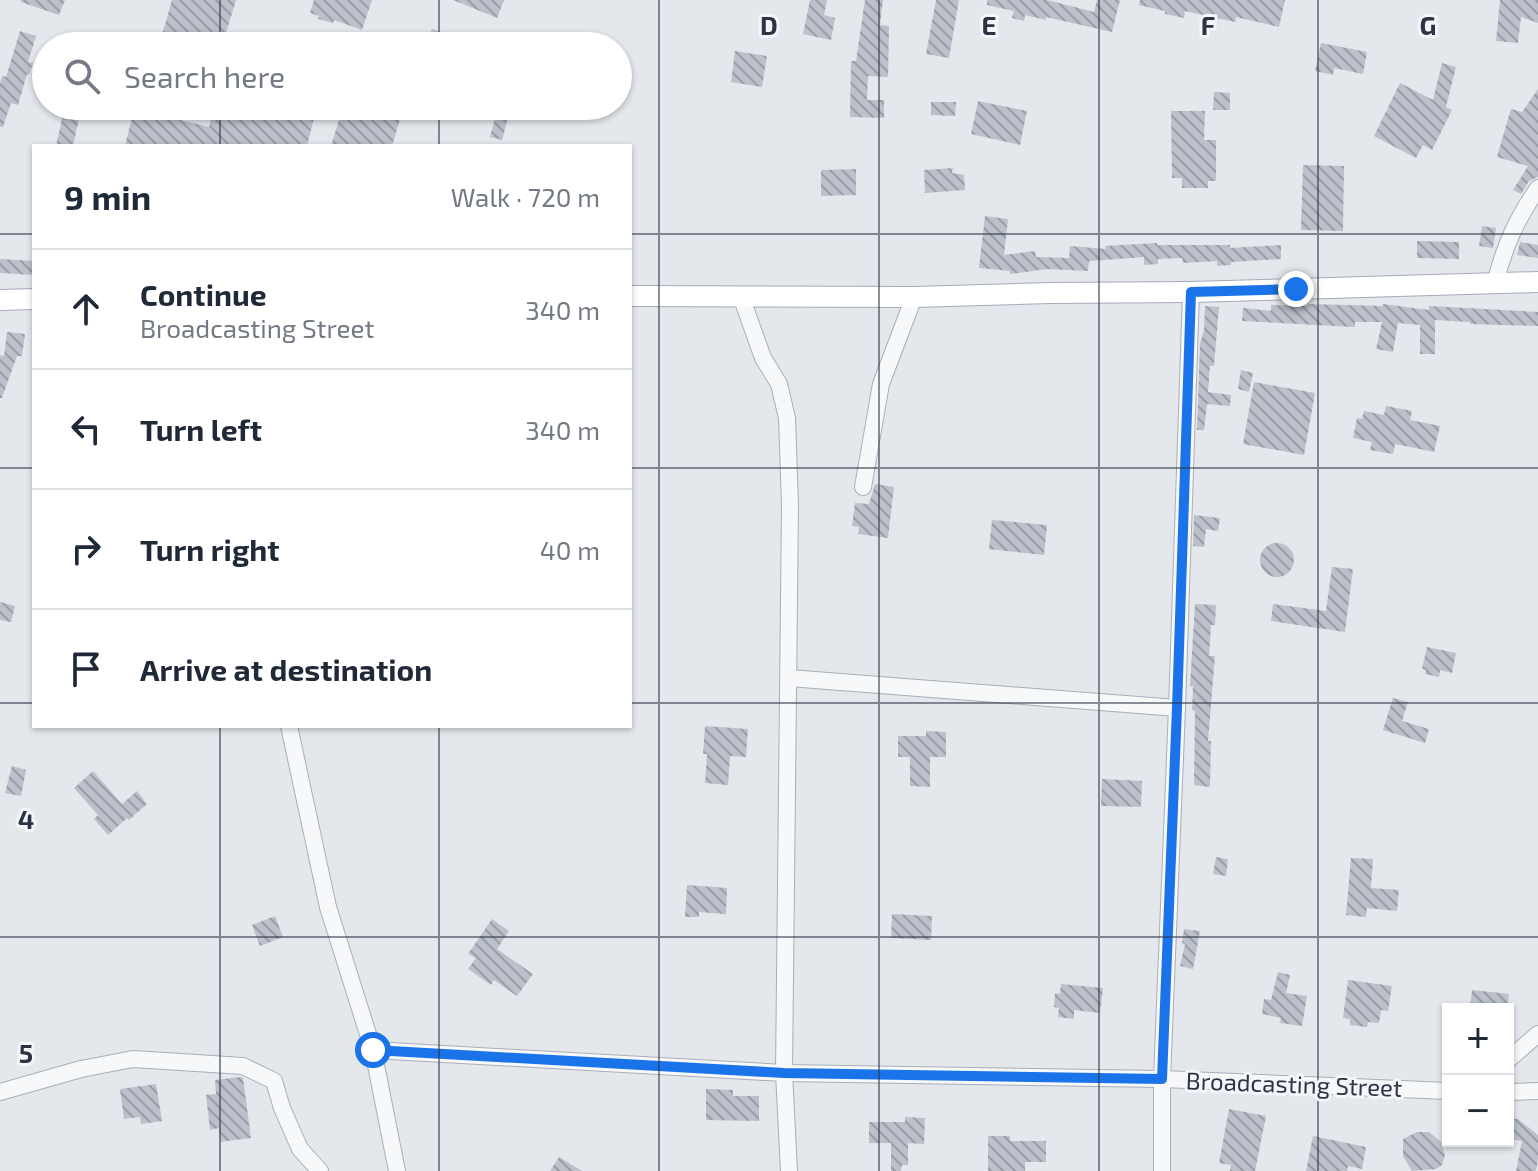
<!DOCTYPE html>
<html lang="en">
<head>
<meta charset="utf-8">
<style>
	body { margin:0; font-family:"Exo 2",sans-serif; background:#f6f6f7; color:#1f2937 }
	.controls { position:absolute; right:24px; bottom:24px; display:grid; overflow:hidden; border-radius:0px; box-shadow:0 2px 6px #0004 }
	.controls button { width:72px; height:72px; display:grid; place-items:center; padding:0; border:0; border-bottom:2px solid #e0e1e3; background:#fff; color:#1f2937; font:40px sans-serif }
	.stop { position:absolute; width:24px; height:24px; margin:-18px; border:6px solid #1a73e8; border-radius:50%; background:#fff }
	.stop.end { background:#1a73e8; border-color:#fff; box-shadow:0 2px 8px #0008 }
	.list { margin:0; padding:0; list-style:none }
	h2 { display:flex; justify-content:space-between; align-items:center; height:104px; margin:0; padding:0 32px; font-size:34px }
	h2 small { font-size:26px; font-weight:400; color:#747a83 }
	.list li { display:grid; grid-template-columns:52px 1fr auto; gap:24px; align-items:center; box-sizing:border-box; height:120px; padding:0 32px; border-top:2px solid #e0e1e3 }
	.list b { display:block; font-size:30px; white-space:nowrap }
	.list p { margin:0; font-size:26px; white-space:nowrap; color:#747a83 }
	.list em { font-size:26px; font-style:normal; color:#747a83 }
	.icon { flex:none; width:44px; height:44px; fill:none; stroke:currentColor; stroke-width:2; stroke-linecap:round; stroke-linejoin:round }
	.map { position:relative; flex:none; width:1538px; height:1171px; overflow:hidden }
	.search { position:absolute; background:#fff; box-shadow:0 2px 6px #0004; left:32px; top:32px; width:600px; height:88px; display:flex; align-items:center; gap:20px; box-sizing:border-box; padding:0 28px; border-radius:44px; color:#747a83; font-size:30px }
	.panel { position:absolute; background:#fff; box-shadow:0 2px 6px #0004; left:32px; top:144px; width:600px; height:584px; border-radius:0px }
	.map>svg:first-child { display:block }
	.building { fill:url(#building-back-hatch) }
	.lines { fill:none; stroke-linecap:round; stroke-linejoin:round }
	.minor-casing { stroke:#a9aeb7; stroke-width:18 }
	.major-casing { stroke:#a3abb8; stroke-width:22 }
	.minor { stroke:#f7f8fa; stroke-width:16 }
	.major { stroke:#fff; stroke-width:20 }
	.route { stroke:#1a73e8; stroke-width:10 }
	.grid { fill:none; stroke:#2b3445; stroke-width:2; stroke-opacity:0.55 }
	.labels { text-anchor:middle; stroke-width:6; stroke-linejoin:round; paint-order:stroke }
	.street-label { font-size:24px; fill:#2b3445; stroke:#f4f6f9 }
	.grid-label { font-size:26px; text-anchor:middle; font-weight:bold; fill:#2b3445; stroke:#f4f6f9; stroke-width:6; stroke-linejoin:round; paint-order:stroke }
</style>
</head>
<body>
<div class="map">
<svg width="1538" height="1171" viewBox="0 0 1538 1171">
	<defs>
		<pattern id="building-back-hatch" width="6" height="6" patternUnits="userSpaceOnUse" patternTransform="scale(2)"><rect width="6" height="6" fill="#bbc0ca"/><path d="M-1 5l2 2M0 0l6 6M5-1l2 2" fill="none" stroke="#989da6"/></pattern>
	</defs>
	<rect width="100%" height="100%" fill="#e4e7ec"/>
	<g class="building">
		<polygon points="21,0 65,0 59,15 21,2"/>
		<polygon points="172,0 236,0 222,46 199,46 162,35"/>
		<polygon points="314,0 372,0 362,30 334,20 333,23 318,19 319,16 310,13"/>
		<polygon points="453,0 504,0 497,18"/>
		<polygon points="810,0 827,0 824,15 835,18 831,40 803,34"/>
		<polygon points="865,0 883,0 880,25 889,26 888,77 868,76 867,100 884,100 884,118 850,117 851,61 856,61"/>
		<polygon points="936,0 959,0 949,58 926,54"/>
		<polygon points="987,0 1047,0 1094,12 1097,0 1120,0 1112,32 1046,17 1046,20 1025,15 1024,21 1012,18 1014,11 987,5"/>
		<polygon points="1140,0 1285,0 1279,27 1236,17 1235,22 1185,11 1184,18 1165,14 1165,11 1139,5"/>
		<polygon points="1500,0 1538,0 1538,23 1521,17 1518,43 1496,41"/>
		<polygon points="432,29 447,34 443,46 426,46"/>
		<polygon points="20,31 36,36 28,62 33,63 29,75 27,74 18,105 11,103 3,127 0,127 0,84 2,76 6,77"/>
		<polygon points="1321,43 1367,52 1363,74 1334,68 1333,75 1315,71"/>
		<polygon points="735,51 767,56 762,87 731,82"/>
		<polygon points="1442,63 1456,67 1446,107 1452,110 1432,150 1423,145 1416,158 1374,136 1400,83 1433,100"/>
		<polygon points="1538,89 1538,177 1529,181 1521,194 1513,190 1528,166 1497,157 1511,109 1522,112"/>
		<polygon points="1214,92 1230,93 1230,110 1213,110"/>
		<polygon points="978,101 1027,111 1020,145 971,134"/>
		<polygon points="931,102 956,102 955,116 931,115"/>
		<polygon points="214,106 366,106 401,116 392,146 331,146 339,120 315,114 307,146 125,146 134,109 209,127"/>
		<polygon points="498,107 510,110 502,140 490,137"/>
		<polygon points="64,110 80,114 73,146 56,146"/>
		<polygon points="1171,111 1205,111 1204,140 1216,140 1216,181 1208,181 1208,188 1182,188 1182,178 1172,178"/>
		<polygon points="1303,165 1344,166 1343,231 1301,230"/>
		<polygon points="953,168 952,173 964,175 965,190 925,193 924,170"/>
		<polygon points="856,169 856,195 821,196 821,170"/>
		<polygon points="985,216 1008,219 1004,255 1035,251 1036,257 1069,258 1070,246 1106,249 1105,246 1157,243 1157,245 1230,245 1230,248 1281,245 1281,259 1231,262 1231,265 1217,266 1217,261 1183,263 1182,258 1158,259 1158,264 1144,265 1144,257 1089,261 1088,271 1047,269 1010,274 1010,271 979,268"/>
		<polygon points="1482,226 1496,228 1493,248 1479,246"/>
		<polygon points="1417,241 1459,242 1459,259 1417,258"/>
		<polygon points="1520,242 1538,245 1538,258 1517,255"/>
		<polygon points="0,259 34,261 33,275 0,273"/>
		<polygon points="1308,304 1383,306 1383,304 1429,310 1429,306 1538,312 1538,326 1470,324 1470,322 1435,320 1435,354 1420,354 1420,325 1398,323 1393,352 1376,349 1382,322 1355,322 1355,327 1242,321 1243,308 1271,311 1271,305 1308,306"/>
		<polygon points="1205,306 1219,307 1214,366 1210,366 1208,392 1231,395 1230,406 1207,404 1204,430 1197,430 1200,344 1204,330"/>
		<polygon points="7,332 25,334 22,356 17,356 2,398 0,398 0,355 4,356"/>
		<polygon points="1241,370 1253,373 1249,392 1238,389"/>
		<polygon points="1254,382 1315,393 1304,455 1243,444"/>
		<polygon points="1386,406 1412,411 1410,420 1440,426 1434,452 1395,444 1393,454 1370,450 1372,442 1353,438 1357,418 1362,419 1364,411 1384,415"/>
		<polygon points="875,484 894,487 888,538 858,534 859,527 852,526 855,503 869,504"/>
		<polygon points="1194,515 1220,518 1218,531 1206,529 1204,547 1193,546"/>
		<polygon points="992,520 1047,525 1044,555 989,549"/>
		<circle cx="1277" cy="560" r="17"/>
		<polygon points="1332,567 1353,569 1345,632 1271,621 1273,604 1326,611"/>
		<polygon points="0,602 15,606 11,622 0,620"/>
		<polygon points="1195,604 1216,605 1215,625 1211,625 1209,656 1215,656 1208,741 1211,741 1210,787 1194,785 1195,711 1192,710 1193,686 1190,686"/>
		<polygon points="1427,647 1456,653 1452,673 1440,670 1439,677 1425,674 1426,670 1422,669"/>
		<polygon points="1393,698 1408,702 1402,721 1429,729 1425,743 1383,730"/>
		<polygon points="705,726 748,729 746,757 730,756 728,785 705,783 707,754 703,754"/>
		<polygon points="926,731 946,732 946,757 930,757 930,787 910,786 910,757 898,757 898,736 926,736"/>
		<polygon points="12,766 26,770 21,796 5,793"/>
		<polygon points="93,771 122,804 137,791 147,804 129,820 127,818 108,835 94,819 98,815 74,788"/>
		<polygon points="1102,779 1142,781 1141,807 1101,806"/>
		<polygon points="1216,857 1228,859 1226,876 1213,874"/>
		<polygon points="1351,858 1373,859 1371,888 1399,890 1397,911 1367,908 1366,917 1346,915"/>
		<polygon points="687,885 727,888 726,914 699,912 699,917 685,917"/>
		<polygon points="892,914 932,916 931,940 891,938"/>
		<polygon points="275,916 283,937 260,946 252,925"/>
		<polygon points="492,919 509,931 497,949 533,974 517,996 494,980 491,985 468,969 476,958 468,954"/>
		<polygon points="1184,929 1200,931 1193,969 1180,966 1185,944 1182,943"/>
		<polygon points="1278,972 1290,975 1286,993 1307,996 1302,1026 1280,1023 1281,1018 1262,1014 1264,999 1271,1000"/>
		<polygon points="1348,980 1392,986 1388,1011 1381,1010 1379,1023 1368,1022 1367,1027 1350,1025 1350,1019 1343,1018"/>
		<polygon points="1061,984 1103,988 1100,1013 1074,1010 1074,1019 1058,1017 1059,1008 1054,1007 1055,993 1060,994"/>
		<polygon points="1472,990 1509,994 1507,1009 1470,1009"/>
		<polygon points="241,1077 243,1078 251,1138 220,1142 219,1128 210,1130 206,1095 216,1094 215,1080"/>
		<polygon points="156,1084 162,1121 141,1124 140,1117 124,1119 120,1089"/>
		<polygon points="706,1089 733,1090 733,1096 759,1096 759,1121 706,1120"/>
		<polygon points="1229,1109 1266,1116 1255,1171 1230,1171 1231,1165 1219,1163"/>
		<polygon points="905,1117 925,1118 924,1144 908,1143 908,1165 902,1165 901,1171 891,1171 891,1143 869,1143 869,1122 905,1122"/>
		<polygon points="1508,1118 1518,1119 1538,1135 1538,1159 1536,1171 1516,1171 1522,1141 1508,1139"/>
		<polygon points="1417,1132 1429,1132 1441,1142 1445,1155 1442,1165 1436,1169 1412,1171 1403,1156 1403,1139"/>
		<polygon points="988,1136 1010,1136 1010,1141 1046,1141 1046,1162 1025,1162 1025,1171 988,1171"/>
		<polygon points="1313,1136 1366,1147 1362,1169 1348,1166 1347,1171 1306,1171"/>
		<polygon points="559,1157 582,1171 550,1171"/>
	</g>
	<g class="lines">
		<g class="minor-casing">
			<g id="minor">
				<path d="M1495,283C1505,245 1516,220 1538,188"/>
				<polyline points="741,296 763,358 779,384 787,418 790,505 784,1073 789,1171"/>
				<polyline points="863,487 881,384 914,297"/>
				<polyline points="789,678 1177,708"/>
				<polyline points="289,726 328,907 373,1050 397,1171"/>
				<polyline points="373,1050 784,1073 1162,1079 1448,1091"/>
				<polyline points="1508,1060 1538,1034"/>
				<polyline points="0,1092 81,1069 133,1059 243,1066 274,1081 282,1108 300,1149 320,1171"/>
				<polyline points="1508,1092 1538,1091"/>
				<polyline points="1162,1171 1162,1079 1177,708 1191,292"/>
			</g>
		</g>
		<g class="major-casing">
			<g id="major">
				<polyline points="630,296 914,297 1050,293 1191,292 1538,282"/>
				<polyline points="0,300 34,299"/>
			</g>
		</g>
		<use href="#minor" class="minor"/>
		<use href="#major" class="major"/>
	</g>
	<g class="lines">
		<polyline class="route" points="373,1050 784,1073 1162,1079 1177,708 1191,292 1296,289"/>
	</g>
	<path class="grid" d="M220,0V46M439,0V46M659,0V1171M879,0V1171M1099,0V1171M1318,0V1171M220,106V146M439,106V146M0,234H34M630,234H1538M0,468H34M630,468H1538M0,703H34M630,703H1538M220,726V1171M439,726V1171M0,937H1538"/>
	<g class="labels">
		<g class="street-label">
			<text transform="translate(1294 1085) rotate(2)" y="8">Broadcasting Street</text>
		</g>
	</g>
	<g class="grid-label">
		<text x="769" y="35">D</text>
		<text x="989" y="35">E</text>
		<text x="1208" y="35">F</text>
		<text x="1428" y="35">G</text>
		<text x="26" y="829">4</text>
		<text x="26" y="1063">5</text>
	</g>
</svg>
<div class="controls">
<button>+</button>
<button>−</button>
</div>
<div class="stop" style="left:373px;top:1050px"></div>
<div class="stop end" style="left:1296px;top:289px"></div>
<div class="search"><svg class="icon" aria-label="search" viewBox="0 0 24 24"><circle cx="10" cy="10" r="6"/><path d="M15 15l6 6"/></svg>Search here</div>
<section class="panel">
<h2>9 min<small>Walk · 720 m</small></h2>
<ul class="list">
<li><svg class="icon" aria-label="ahead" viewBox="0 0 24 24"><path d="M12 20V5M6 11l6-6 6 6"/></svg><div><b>Continue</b><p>Broadcasting Street</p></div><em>340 m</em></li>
<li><svg class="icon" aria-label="left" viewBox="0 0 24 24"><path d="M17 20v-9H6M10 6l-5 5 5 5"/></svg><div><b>Turn left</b></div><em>340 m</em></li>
<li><svg class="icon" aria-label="right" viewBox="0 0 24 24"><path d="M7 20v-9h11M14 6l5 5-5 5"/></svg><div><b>Turn right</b></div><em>40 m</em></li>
<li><svg class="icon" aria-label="arrive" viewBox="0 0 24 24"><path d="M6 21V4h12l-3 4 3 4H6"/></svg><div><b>Arrive at destination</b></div></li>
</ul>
</section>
</div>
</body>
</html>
